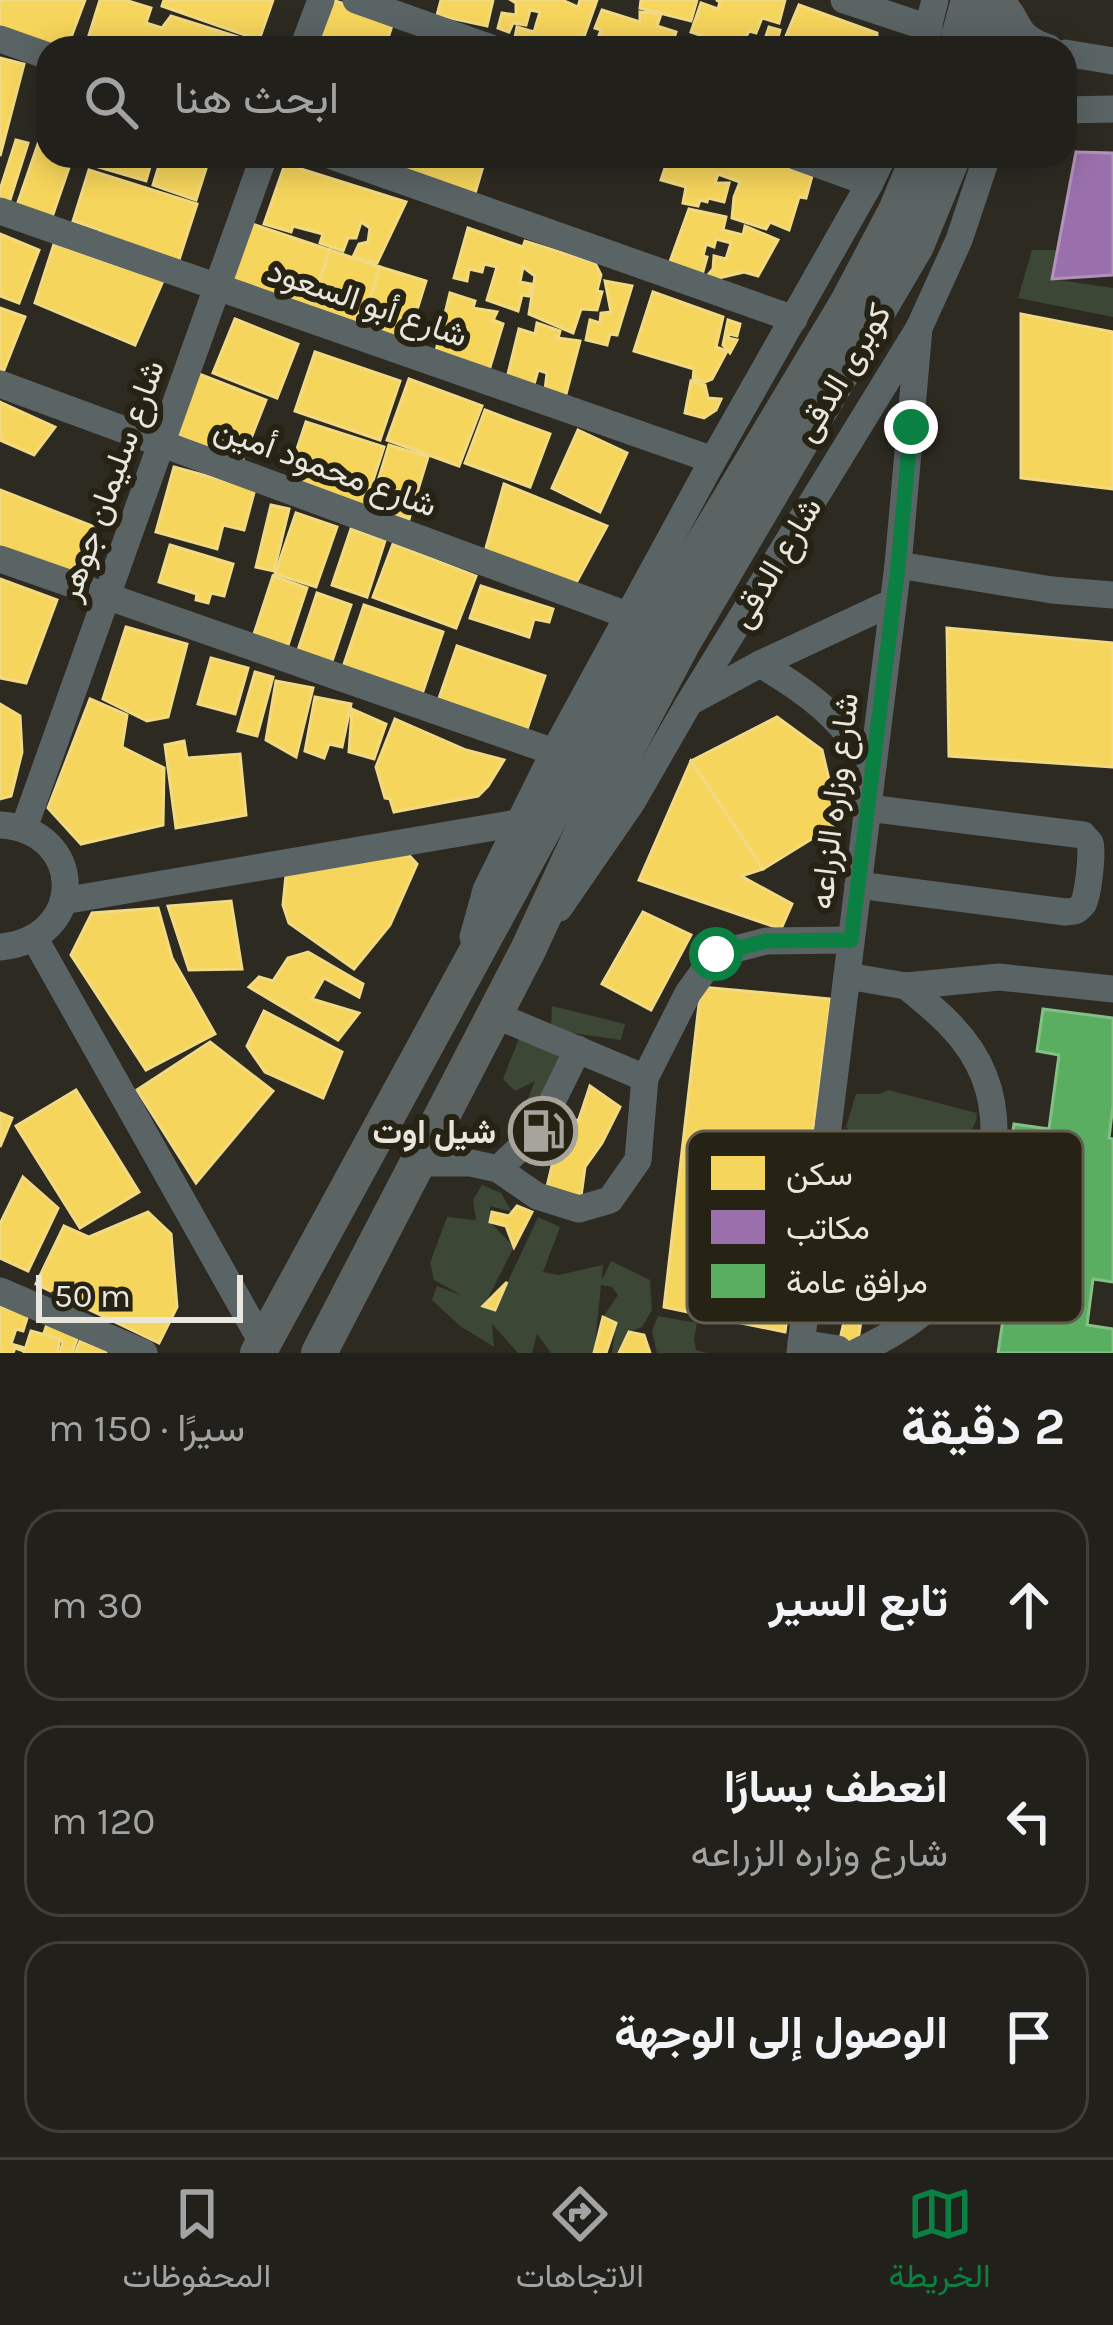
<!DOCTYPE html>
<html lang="ar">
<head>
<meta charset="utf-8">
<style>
	body { margin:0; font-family:Karla,Vazirmatn,sans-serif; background:#2e2d27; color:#f1f3f6; direction:rtl }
	.scale { position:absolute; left:36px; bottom:30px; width:207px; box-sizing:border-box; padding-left:12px; border:6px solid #e9e6dd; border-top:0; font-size:33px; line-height:42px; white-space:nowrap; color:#e9e6dd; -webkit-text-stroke:9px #272314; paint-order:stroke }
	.stop { position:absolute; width:36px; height:36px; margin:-27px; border:9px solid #0b8043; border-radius:50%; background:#fff }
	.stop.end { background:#0b8043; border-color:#fff; box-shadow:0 3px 12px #0008 }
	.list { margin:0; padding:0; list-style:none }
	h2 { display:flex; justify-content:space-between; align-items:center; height:156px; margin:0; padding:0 48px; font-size:51px }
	h2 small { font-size:39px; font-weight:400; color:#a2a3a2 }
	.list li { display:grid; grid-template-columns:78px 1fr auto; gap:36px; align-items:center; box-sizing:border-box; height:192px; margin:0 24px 24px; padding:0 24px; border:3px solid #3f3e39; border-radius:36px }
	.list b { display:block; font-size:45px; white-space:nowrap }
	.list p { margin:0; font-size:39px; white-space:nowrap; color:#a2a3a2 }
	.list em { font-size:39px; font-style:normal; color:#a2a3a2 }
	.icon { flex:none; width:66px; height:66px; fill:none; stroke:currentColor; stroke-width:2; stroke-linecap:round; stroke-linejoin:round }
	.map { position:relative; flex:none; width:1113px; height:1353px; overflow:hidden; direction:ltr }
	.search { position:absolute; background:#22201a; box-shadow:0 6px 30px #0003; left:36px; right:36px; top:36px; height:132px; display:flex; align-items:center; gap:30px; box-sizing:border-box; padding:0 42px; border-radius:36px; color:#a2a3a2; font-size:45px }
	.sheet { height:804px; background:#22201a }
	nav { display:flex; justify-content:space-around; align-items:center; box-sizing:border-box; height:168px; border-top:3px solid #3f3e39; background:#22201a; font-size:33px; color:#a2a3a2 }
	nav a { display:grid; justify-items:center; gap:6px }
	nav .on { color:#0b8043 }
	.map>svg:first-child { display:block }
	.green { fill:#3d4736 }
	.homes { fill:#f6d55c; stroke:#f2da83; stroke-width:3 }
	.offices { fill:#9970ab; stroke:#b193ba; stroke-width:3 }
	.public { fill:#5aae61; stroke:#85bf86; stroke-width:3 }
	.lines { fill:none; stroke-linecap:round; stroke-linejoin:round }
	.minor { stroke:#5b6465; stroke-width:27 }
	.major { stroke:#5b6463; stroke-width:36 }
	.major-bridge { stroke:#5b6463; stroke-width:36 }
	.route { stroke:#0b8043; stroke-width:15 }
	.labels { text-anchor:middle; stroke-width:12; stroke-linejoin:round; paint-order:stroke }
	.street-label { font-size:33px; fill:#e9e6dd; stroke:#272314 }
	.poi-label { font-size:33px; font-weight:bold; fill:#e9e6dd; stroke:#272314; text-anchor:end }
	.key { fill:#272314; stroke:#615e50; stroke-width:3 }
	.key-label { font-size:33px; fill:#e9e6dd }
</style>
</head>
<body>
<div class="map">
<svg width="1113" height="1353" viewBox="0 0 1113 1353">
	<rect width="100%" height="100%" fill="#2d2a22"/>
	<g class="green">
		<polygon points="1032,250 1057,250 1052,279 1113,288 1113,317 1018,298"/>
		<polygon points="552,1006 625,1024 621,1040 551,1030"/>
		<polygon points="522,1031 565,1060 521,1135 522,1114 535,1081 515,1091 503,1079"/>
		<polygon points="888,1090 977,1113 976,1121 956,1162 886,1150 880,1137 858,1140 846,1127 856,1094 880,1094"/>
		<polygon points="482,1185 501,1193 512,1212 490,1206 490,1222 514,1247 484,1306 495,1309 538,1217 560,1227 543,1272 558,1275 603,1265 602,1280 611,1261 650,1280 652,1310 642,1327 629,1332 619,1353 612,1353 616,1323 603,1317 618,1295 612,1287 601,1285 594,1353 551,1353 537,1334 532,1353 518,1353 492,1324 494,1347 460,1326 432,1300 437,1286 463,1296 434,1280 430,1263 447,1217 476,1220 473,1200"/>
		<polygon points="658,1316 697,1323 694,1339 696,1350 707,1353 657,1353 652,1331"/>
	</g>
	<g class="homes">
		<polygon points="0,0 85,0 67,48 53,48 0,28"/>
		<polygon points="100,0 125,0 151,8 146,23 162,28 171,16 257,43 255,48 85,48"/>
		<polygon points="164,0 273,0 259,40 162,6"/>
		<polygon points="332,0 394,19 385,48 310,48"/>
		<polygon points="441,0 493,0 487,26 437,15"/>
		<polygon points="511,0 562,0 578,7 580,0 597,0 580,48 537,48 529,46 529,40 515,37 517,27 534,32 540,12 530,10 526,25 513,23 509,32 498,28 502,13 516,15 516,3"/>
		<polygon points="641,0 697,0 691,21 640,8"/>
		<polygon points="716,0 785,0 779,23 762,18 756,33 749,31 746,37 764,42 769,27 780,30 775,48 739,48 691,32 701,3 718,9 720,2"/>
		<polygon points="799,5 877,33 877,48 839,48 840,43 832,41 830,48 781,48"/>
		<polygon points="602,10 640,22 640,12 661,14 657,26 676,32 671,48 588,48 588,46 595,46 601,30 595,28"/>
		<polygon points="0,58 24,64 0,156"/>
		<polygon points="16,140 28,143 9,203 0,200 0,190"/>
		<polygon points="38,144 48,147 48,156 73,156 51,220 16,208"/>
		<polygon points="80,156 153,156 146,181 78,161"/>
		<polygon points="162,156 210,156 196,200 153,185"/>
		<polygon points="390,156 486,156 474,197 385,171"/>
		<polygon points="669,156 756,156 812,176 806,198 799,197 789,230 770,222 766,229 732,218 734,197 740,182 718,174 715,183 729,183 724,202 708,198 707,202 700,200 698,206 683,203 686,187 661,180"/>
		<polygon points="285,164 406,202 377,263 353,257 359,244 368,242 370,228 361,222 356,238 348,238 343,251 320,243 323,234 293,226 291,232 264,224"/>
		<polygon points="89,170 197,204 177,266 97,240 100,230 73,221"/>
		<polygon points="689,209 726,217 723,230 743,235 745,226 778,240 758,276 744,272 702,282 713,269 714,256 726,259 731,243 716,239 714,247 706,244 703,256 707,257 702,275 668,267"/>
		<polygon points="249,223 330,250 309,311 228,283"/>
		<polygon points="468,228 523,247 525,241 595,263 601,275 597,291 602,292 597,310 581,309 573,333 529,314 535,276 523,267 520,282 531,284 529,296 522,295 518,311 487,300 497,267 484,264 482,272 469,269 467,281 454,278"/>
		<polygon points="0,234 39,250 19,303 0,296"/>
		<polygon points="54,244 163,281 135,345 35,303"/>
		<polygon points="330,250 380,267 361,329 309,311"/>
		<polygon points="380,267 426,281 406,345 361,329"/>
		<polygon points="605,281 632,286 617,335 610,334 607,345 586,340 590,320 600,323 601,313 611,312"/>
		<polygon points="653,292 723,317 716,347 727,351 712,379 705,382 693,379 694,369 634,351"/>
		<polygon points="450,293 475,301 473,308 497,312 493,320 503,324 488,374 434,359"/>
		<polygon points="0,308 25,317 4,370 0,369"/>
		<polygon points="1021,314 1113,332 1113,489 1021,478"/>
		<polygon points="235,319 298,344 277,398 213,373"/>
		<polygon points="728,320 740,324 737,336 729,334 728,338 737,340 730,353 723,345"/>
		<polygon points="537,323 560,331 558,338 580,341 565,398 545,390 547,373 538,370 533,388 507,378 519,329 535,334"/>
		<polygon points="315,352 400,381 380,440 295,411"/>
		<polygon points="199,374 266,400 242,461 175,435"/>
		<polygon points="409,379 482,406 459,466 387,440"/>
		<polygon points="691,381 705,385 708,398 721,399 716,410 704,418 685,413"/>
		<polygon points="0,402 55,427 34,455 0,440"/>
		<polygon points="485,410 550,434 530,487 465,463"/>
		<polygon points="306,422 384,447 364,508 286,482"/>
		<polygon points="578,430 627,453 600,512 552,488"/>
		<polygon points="389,445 428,457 409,519 370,507"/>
		<polygon points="174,467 255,489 244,530 223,525 217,549 156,532"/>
		<polygon points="504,484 607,526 576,583 484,555"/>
		<polygon points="0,490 95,527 73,582 0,553"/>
		<polygon points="271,505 289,509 274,571 256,567"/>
		<polygon points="296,513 337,527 316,587 275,574"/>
		<polygon points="351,529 385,541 367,597 332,585"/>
		<polygon points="393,544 476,576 456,628 373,597"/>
		<polygon points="170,545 233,564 224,596 211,593 208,603 196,600 197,594 159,582"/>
		<polygon points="273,576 307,588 287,648 253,637"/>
		<polygon points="0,579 57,600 26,683 0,678"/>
		<polygon points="481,586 553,609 549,622 534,619 529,637 470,618"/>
		<polygon points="317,593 351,605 330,667 296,656"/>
		<polygon points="364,605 443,632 420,700 341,673"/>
		<polygon points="126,627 187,644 168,717 147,721 103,699"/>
		<polygon points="947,628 1113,643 1113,767 949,756"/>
		<polygon points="457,646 545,676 525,735 437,704"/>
		<polygon points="211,658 248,668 235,714 198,704"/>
		<polygon points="255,672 273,677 257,736 238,731"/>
		<polygon points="276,681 313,688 296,757 266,740"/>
		<polygon points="315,697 351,704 342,747 329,744 324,758 305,751"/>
		<polygon points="90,699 127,715 122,747 164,768 163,825 81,844 48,808"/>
		<polygon points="0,704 20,716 22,752 11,796 0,799"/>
		<polygon points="352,709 386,724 374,759 349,752"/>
		<polygon points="777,717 822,750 839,822 763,869 691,761"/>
		<polygon points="395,719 466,750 504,760 488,786 478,796 394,812 390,799 385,798 376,767"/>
		<polygon points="184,741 187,758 240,754 246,815 176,828 165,745"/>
		<polygon points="691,761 763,869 741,876 792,904 781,929 639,880"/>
		<polygon points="407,853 417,864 390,925 354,969 289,923 283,905 286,875"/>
		<polygon points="231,901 242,969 189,970 168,906"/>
		<polygon points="158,908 172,958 215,1034 146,1070 71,955 92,913"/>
		<polygon points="643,912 691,935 651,1010 602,984"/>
		<polygon points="308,952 363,984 359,997 324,978 312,999 359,1013 338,1040 249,987 259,977 273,981 288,958"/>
		<polygon points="701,987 831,999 785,1332 664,1307"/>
		<polygon points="264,1011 342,1052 323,1098 265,1072 247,1046"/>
		<polygon points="210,1042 273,1091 196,1183 137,1090"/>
		<polygon points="590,1086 620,1107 602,1143 585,1167 580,1204 545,1195 555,1153 570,1126 579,1119"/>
		<polygon points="76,1090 139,1192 80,1228 16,1126"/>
		<polygon points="0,1113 12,1118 0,1147"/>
		<polygon points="23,1177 58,1208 28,1271 0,1258 0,1224"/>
		<polygon points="517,1206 532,1212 514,1247 506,1226 490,1222 492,1212 509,1216"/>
		<polygon points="148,1212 171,1234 177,1307 159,1343 36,1284 64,1226 89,1237"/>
		<polygon points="507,1282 495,1310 483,1306"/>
		<polygon points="0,1307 28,1315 23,1331 16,1329 11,1344 25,1348 24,1351 15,1348 13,1353 0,1353"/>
		<polygon points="603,1317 616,1323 606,1353 594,1353"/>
		<polygon points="845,1317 861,1321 856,1353 837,1353"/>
		<polygon points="47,1324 78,1336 72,1353 59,1353 63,1343 60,1339 43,1336"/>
		<polygon points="31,1331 60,1339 57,1353 24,1353"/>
		<polygon points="629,1332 644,1335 650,1353 619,1353"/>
		<polygon points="80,1341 107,1350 106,1353 75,1353"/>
	</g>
	<polygon class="offices" points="1076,152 1113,153 1113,275 1052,279"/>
	<polygon class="public" points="1043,1009 1113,1018 1113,1105 1109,1138 1113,1139 1113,1282 1093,1279 1087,1325 1113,1329 1113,1353 998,1353 1004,1313 1024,1316 1034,1244 997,1239 1000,1212 989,1211 998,1149 1010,1151 1014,1124 1049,1129 1059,1055 1037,1051"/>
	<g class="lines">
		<g class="minor">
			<polyline points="356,0 491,48"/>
			<polyline points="844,0 929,28"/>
			<path d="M999,0C1024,21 1009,34 1049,48"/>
			<polyline points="0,39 48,56"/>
			<polyline points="303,48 321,0"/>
			<polyline points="923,48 935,0"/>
			<polyline points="1065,53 1113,61"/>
			<polyline points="1065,110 1113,109"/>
			<polyline points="332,156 794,319"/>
			<polyline points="795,156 870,183"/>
			<polyline points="0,211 713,460"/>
			<polyline points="0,384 627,615"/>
			<polyline points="0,559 554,752"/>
			<polyline points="898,565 1052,590 1113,595"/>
			<polyline points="760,664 893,602"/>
			<path d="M692,701L760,664C813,695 836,715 873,765"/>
			<path d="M0,825C86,830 88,939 0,947"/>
			<polyline points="24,828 264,156"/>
			<path d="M858,885L1065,912C1074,911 1077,912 1083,904C1088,897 1093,851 1090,843C1088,840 1085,838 1083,835L868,808"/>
			<polyline points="63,901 517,823"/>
			<polyline points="559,908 632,802 689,703 919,328 959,240 987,156"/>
			<polyline points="473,937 486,890 554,752 713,460 870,183 883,156"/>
			<polyline points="35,939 263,1344"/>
			<polyline points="847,976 906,986 999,977 1113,989"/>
			<polyline points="495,1015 645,1078"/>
			<polyline points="418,1163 471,1163 498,1169 537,1196 579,1209 610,1200 638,1160 645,1078 688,993 716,954 766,941 851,940"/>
			<polyline points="498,1169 537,1132 578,1049"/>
			<polyline points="0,1291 144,1353"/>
			<polyline points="801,1343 838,1349"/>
			<path d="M857,1352C944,1311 974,1271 990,1177C996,1143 997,1108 984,1076C969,1037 937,1011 906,986"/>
			<polyline points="800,1353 898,565 919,328"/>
		</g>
		<g class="major">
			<polyline points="956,48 969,0"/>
			<polyline points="258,1353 653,628 848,302 896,211 919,156"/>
			<polyline points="319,1353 528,950 582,833 682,644 916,246 953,156"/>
		</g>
		<polyline class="major-bridge" points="988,48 1000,0"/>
	</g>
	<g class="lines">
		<polyline class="route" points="716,954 766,941 851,940 898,566 911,427"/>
	</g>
	<defs>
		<g id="fuel-ring" transform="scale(3.45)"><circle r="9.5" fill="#272314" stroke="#a7a49c" stroke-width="1.5"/><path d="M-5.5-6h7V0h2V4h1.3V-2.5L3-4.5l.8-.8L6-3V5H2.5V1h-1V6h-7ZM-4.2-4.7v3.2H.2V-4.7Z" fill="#a7a49c"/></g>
	</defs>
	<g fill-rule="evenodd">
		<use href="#fuel-ring" x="543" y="1131"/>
	</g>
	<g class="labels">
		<g class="street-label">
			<text transform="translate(368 302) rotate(19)" y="12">شارع أبو السعود</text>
			<text transform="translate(842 372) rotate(-59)" y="12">كوبرى الدقى</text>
			<text transform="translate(326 466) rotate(20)" y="12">شارع محمود أمين</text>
			<text transform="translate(110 480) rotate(-70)" y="12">شارع سليمان جوهر</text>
			<text transform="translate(775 562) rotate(-59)" y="12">شارع الدقى</text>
			<text transform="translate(833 801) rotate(-83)" y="12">شارع وزاره الزراعه</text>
		</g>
		<g class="poi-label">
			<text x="496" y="1143">شيل اوت</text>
		</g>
	</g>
	<rect x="687" y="1131" width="396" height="192" rx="18" class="key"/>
	<rect x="711" y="1156" width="54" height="34" fill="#f6d55c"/>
	<rect x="711" y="1210" width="54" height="34" fill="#9970ab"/>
	<rect x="711" y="1264" width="54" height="34" fill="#5aae61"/>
	<g class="key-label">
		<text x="786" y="1185">سكن</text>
		<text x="786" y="1239">مكاتب</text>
		<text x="786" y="1293">مرافق عامة</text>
	</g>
</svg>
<div class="scale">50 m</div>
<div class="stop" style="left:716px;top:954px"></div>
<div class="stop end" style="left:911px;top:427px"></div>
<div class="search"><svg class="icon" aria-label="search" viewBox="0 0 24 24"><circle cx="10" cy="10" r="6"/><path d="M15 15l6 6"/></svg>ابحث هنا</div>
</div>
<section class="sheet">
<h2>2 دقيقة<small>سيرًا · 150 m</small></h2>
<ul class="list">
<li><svg class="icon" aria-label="ahead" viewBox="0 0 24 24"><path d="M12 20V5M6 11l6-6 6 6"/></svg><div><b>تابع السير</b></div><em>30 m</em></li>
<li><svg class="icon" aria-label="left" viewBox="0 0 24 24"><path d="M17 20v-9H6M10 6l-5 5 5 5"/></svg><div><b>انعطف يسارًا</b><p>شارع وزاره الزراعه</p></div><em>120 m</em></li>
<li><svg class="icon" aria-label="arrive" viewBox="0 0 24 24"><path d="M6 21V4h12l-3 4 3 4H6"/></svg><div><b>الوصول إلى الوجهة</b></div></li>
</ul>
</section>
<nav>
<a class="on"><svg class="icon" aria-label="map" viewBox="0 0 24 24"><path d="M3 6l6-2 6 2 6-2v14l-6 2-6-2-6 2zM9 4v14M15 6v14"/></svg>الخريطة</a>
<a><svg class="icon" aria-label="directions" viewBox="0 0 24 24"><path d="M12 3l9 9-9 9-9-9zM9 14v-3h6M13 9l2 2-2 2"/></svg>الاتجاهات</a>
<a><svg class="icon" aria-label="saved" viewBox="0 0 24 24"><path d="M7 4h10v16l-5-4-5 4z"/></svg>المحفوظات</a>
</nav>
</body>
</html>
